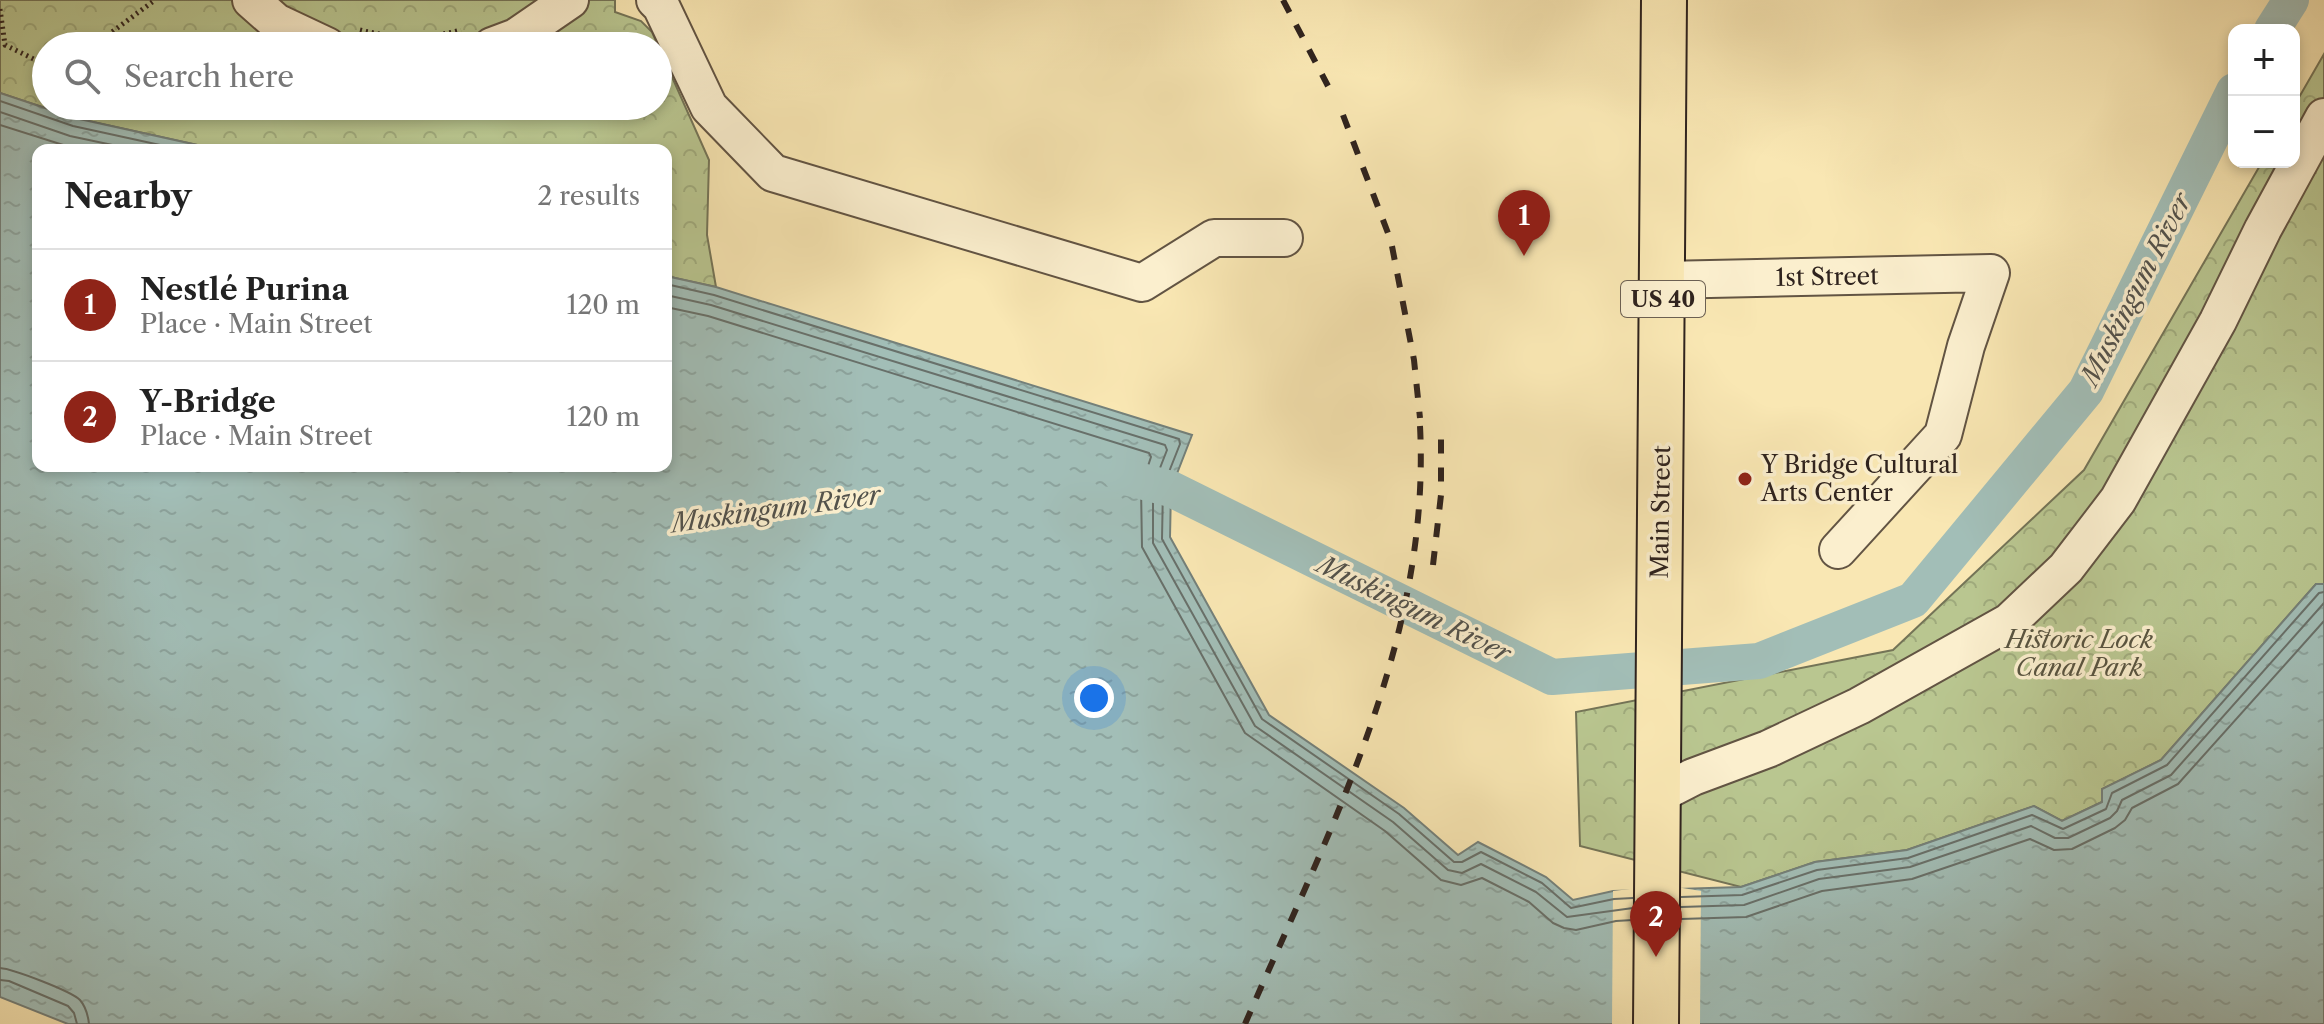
<!DOCTYPE html>
<html lang="en">
<head>
<meta charset="utf-8">
<style>
	body { margin:0; font-family:"Libre Caslon Text",serif; background:#f6f6f6; color:#222 }
	.controls { position:absolute; right:24px; top:24px; display:grid; overflow:hidden; border-radius:16px; box-shadow:0 4px 12px #0003 }
	.controls button { width:72px; height:72px; display:grid; place-items:center; padding:0; border:0; border-bottom:2px solid #e0e0e0; background:#fff; color:#222; font:40px sans-serif }
	.you { position:absolute; left:1094px; top:698px; width:28px; height:28px; margin:-20px; border:6px solid #fff; border-radius:50%; background:#1a73e8; box-shadow:0 0 0 12px #1a73e833 }
	.badge { display:grid; place-items:center; width:52px; height:52px; border-radius:50%; background:#8f2418; color:#fff; font-size:26px; font-weight:700 }
	.pin { position:absolute; translate:-50% -66px; filter:drop-shadow(0 2px 4px #0008) }
	.pin::after { content:''; position:absolute; top:42px; width:28px; height:24px; background:inherit; clip-path:polygon(0 0,100% 0,50% 100%) }
	.list { margin:0; padding:0; list-style:none }
	h2 { display:flex; justify-content:space-between; align-items:center; height:104px; margin:0; padding:0 32px; font-size:34px }
	h2 small { font-size:26px; font-weight:400; color:#767676 }
	.list li { display:grid; grid-template-columns:52px 1fr auto; gap:24px; align-items:center; box-sizing:border-box; height:112px; padding:0 32px; border-top:2px solid #e0e0e0 }
	.list b { display:block; font-size:30px; white-space:nowrap }
	.list p { margin:0; font-size:26px; white-space:nowrap; color:#767676 }
	.list em { font-size:26px; font-style:normal; color:#767676 }
	.icon { flex:none; width:44px; height:44px; fill:none; stroke:currentColor; stroke-width:2; stroke-linecap:round; stroke-linejoin:round }
	.map { position:relative; flex:none; width:2324px; height:1024px; overflow:hidden }
	.search { position:absolute; background:#fff; box-shadow:0 4px 12px #0003; left:32px; top:32px; width:640px; height:88px; display:flex; align-items:center; gap:20px; box-sizing:border-box; padding:0 28px; border-radius:44px; color:#767676; font-size:30px }
	.panel { position:absolute; background:#fff; box-shadow:0 4px 12px #0003; left:32px; top:144px; width:640px; height:328px; border-radius:16px }
	.map>svg:first-child { display:block }
	.park { fill:url(#park-crowns); stroke:#747457; stroke-width:2; fill-rule:evenodd }
	.water { fill:url(#water-ripples); stroke:#74807a; stroke-width:2 }
	.pier { fill:#f9e7b3 }
	.lines { fill:none; stroke-linecap:round; stroke-linejoin:round }
	.shore { stroke:#68706a; stroke-width:2 }
	.canal { stroke:#a2beb7; stroke-width:36 }
	.minor-casing { stroke:#625443; stroke-width:40 }
	.major-casing { stroke:#2f231e; stroke-width:48 }
	.path { stroke:#2f231e; stroke-width:5; stroke-dasharray:2 4; stroke-linecap:butt }
	.minor { stroke:#fbefce; stroke-width:36 }
	.major { stroke:#f9e7b3; stroke-width:44 }
	.rail { stroke:#2f231e; stroke-width:6; stroke-dasharray:14 14; stroke-linecap:butt }
	.poi-dot { fill:#8f2418; stroke:#fbefce; stroke-width:3 }
	.labels { text-anchor:middle; stroke-width:7; stroke-linejoin:round; paint-order:stroke }
	.shield { fill:#fbefce; stroke:#6c6053; stroke-width:2 }
	.shield-label { font-size:22px; font-weight:bold; fill:#2f231e }
	.street-label { font-size:24px; fill:#2f231e; stroke:#fbefce }
	.poi-label { font-size:24px; fill:#2f231e; stroke:#fbefce; text-anchor:start }
	.park-label { font-size:24px; font-style:italic; fill:#585440; stroke:#fbefce }
	.water-label { font-size:26px; font-style:italic; fill:#52524c; stroke:#fbefce }
</style>
</head>
<body>
<div class="map">
<svg width="2324" height="1024" viewBox="0 0 2324 1024">
	<defs>
		<pattern id="park-crowns" width="20" height="18" patternUnits="userSpaceOnUse" patternTransform="scale(2)"><rect width="20" height="18" fill="#b9c690"/><path d="M2 6a3 3 0 1 1 6 0M12 15a3 3 0 1 1 6 0" fill="none" stroke="#9faa7c"/></pattern>
		<pattern id="water-ripples" width="26" height="14" patternUnits="userSpaceOnUse" patternTransform="scale(2)"><rect width="26" height="14" fill="#a2beb7"/><path d="M2 4q2-2 4 0t4 0M15 11q2-2 4 0t4 0" fill="none" stroke="#8ca39d"/></pattern>
	</defs>
	<rect width="100%" height="100%" fill="#f9e7b3"/>
	<filter id="stains"><feTurbulence type="fractalNoise" baseFrequency=".0025" numOctaves="4"/><feColorMatrix values="0 0 0 0 .2 0 0 0 0 .09 0 0 0 0 .02 0 0 0 .5 -.17"/></filter>
	<radialGradient id="worn" r=".72"><stop offset=".6" stop-color="#630" stop-opacity="0"/><stop offset="1" stop-color="#630" stop-opacity=".3"/></radialGradient>
	<g class="park">
		<path d="M0,0H615V12L641,21L652,32L709,160L707,235L716,287L666,276V150H220L75,118L0,93ZM46,46H658V106H46Z"/>
		<polygon points="2324,54 2324,584 2316,584 2161,760 2102,789 2102,802 2062,821 2034,806 1907,850 1815,862 1741,887 1580,846 1576,712 1893,650 2084,470 2262,162 2294,162 2294,106"/>
	</g>
	<polygon class="water" points="0,93 75,118 220,150 38,150 38,466 666,466 666,276 716,287 1192,435 1171,489 1170,537 1269,715 1404,808 1458,855 1478,842 1546,877 1573,900 1613,891 1741,887 1815,862 1907,850 2034,806 2062,821 2102,802 2102,789 2161,760 2316,584 2324,584 2324,1024 68,1024 0,997"/>
	<polygon class="pier" points="1664,885 1701,891 1700,1024 1612,1024 1613,891"/>
	<g class="lines">
		<g class="shore">
			<polyline points="0,101 73,126 183,150"/>
			<polyline points="0,112 70,136 136,150"/>
			<polyline points="0,125 79,150"/>
			<polyline points="666,284 714,295 1179,439 1180,444 1163,487 1162,539 1262,719 1399,814 1454,862 1462,862 1481,852 1542,883 1571,908 1614,899 1633,898"/>
			<polyline points="666,295 711,305 1165,445 1167,450 1153,486 1153,543 1255,726 1393,822 1448,870 1462,873 1481,864 1536,892 1567,917 1633,908"/>
			<polyline points="666,307 708,316 1149,453 1151,457 1141,487 1142,547 1245,733 1385,831 1441,880 1461,885 1482,878 1529,902 1553,923 1564,928 1576,930 1616,921 1633,920"/>
			<polyline points="1681,897 1742,895 1817,870 1908,858 2032,815 2063,829 2106,809 2112,793 2167,765 2319,593 2324,592"/>
			<polyline points="1681,907 1744,905 1819,879 1910,867 2031,826 2055,838 2068,838 2110,818 2117,811 2122,800 2171,775 2324,603"/>
			<polyline points="1681,919 1746,917 1822,891 1912,879 2030,839 2054,850 2072,849 2115,828 2125,820 2132,808 2178,784 2324,621"/>
			<path d="M0,968C13,969 71,991 80,1000C86,1007 88,1015 89,1024"/>
			<polyline points="0,980 9,981 68,1006 74,1013 77,1024"/>
		</g>
		<g class="canal">
			<polyline points="2272,30 2291,0"/>
			<polyline points="1122,476 1171,489 1552,677 1759,661 1913,600 2086,391 2234,91"/>
		</g>
		<g class="minor-casing">
			<g id="minor">
				<polyline points="251,0 276,22 327,46"/>
				<polyline points="655,0 661,6 709,107 773,173 1142,283 1214,238 1284,238"/>
				<polyline points="492,46 516,37 570,0"/>
				<polyline points="1663,280 1991,273 1966,346 1943,435 1838,550"/>
				<polyline points="1658,795 1693,777 1768,749 1859,706 2009,622 2066,568 2118,500 2218,321 2263,229 2324,117"/>
			</g>
		</g>
		<g class="major-casing">
			<polyline id="major" points="1656,1024 1664,0"/>
		</g>
		<g class="path">
			<polyline points="0,9 5,45 46,65"/>
			<path d="M360,30C392,38 429,39 461,30"/>
			<polyline points="93,46 155,0"/>
		</g>
		<use href="#minor" class="minor"/>
		<use href="#major" class="major"/>
		<g class="rail">
			<polyline points="1283,0 1328,86"/>
			<polyline points="1343,115 1391,241 1414,360 1420,418"/>
			<polyline points="1433,565 1441,495 1441,426"/>
			<path d="M1245,1024C1328,832 1431,642 1420,426"/>
		</g>
	</g>
	<circle class="poi-dot" cx="1745" cy="479" r="8"/>
	<g class="labels">
		<rect class="shield" x="1621" y="281" width="84" height="36" rx="6"/>
		<g class="shield-label">
			<text x="1663" y="307">US 40</text>
		</g>
		<g class="street-label">
			<text transform="translate(1827 277) rotate(-1)" y="8">1st Street</text>
			<text transform="translate(1661 512) rotate(-89)" y="8">Main Street</text>
		</g>
		<g class="poi-label">
			<text x="1761" y="473">Y Bridge Cultural<tspan x="1761" dy="28">Arts Center</tspan></text>
		</g>
		<g class="park-label">
			<text x="2079" y="648">Historic Lock<tspan x="2079" dy="28">Canal Park</tspan></text>
		</g>
		<g class="water-label">
			<text transform="translate(2136 289) rotate(-63)" y="9">Muskingum River</text>
			<text transform="translate(776 509) rotate(-8)" y="9">Muskingum River</text>
			<text transform="translate(1414 609) rotate(26)" y="9">Muskingum River</text>
		</g>
	</g>
	<rect width="100%" height="100%" filter="url(#stains)"/>
	<rect width="100%" height="100%" fill="url(#worn)"/>
</svg>
<div class="controls">
<button>+</button>
<button>−</button>
</div>
<div class="you"></div>
<div class="pin badge" style="left:1524px;top:256px">1</div>
<div class="pin badge" style="left:1656px;top:957px">2</div>
<div class="search"><svg class="icon" aria-label="search" viewBox="0 0 24 24"><circle cx="10" cy="10" r="6"/><path d="M15 15l6 6"/></svg>Search here</div>
<section class="panel">
<h2>Nearby<small>2 results</small></h2>
<ul class="list">
<li><span class="badge">1</span><div><b>Nestlé Purina</b><p>Place · Main Street</p></div><em>120 m</em></li>
<li><span class="badge">2</span><div><b>Y-Bridge</b><p>Place · Main Street</p></div><em>120 m</em></li>
</ul>
</section>
</div>
</body>
</html>
